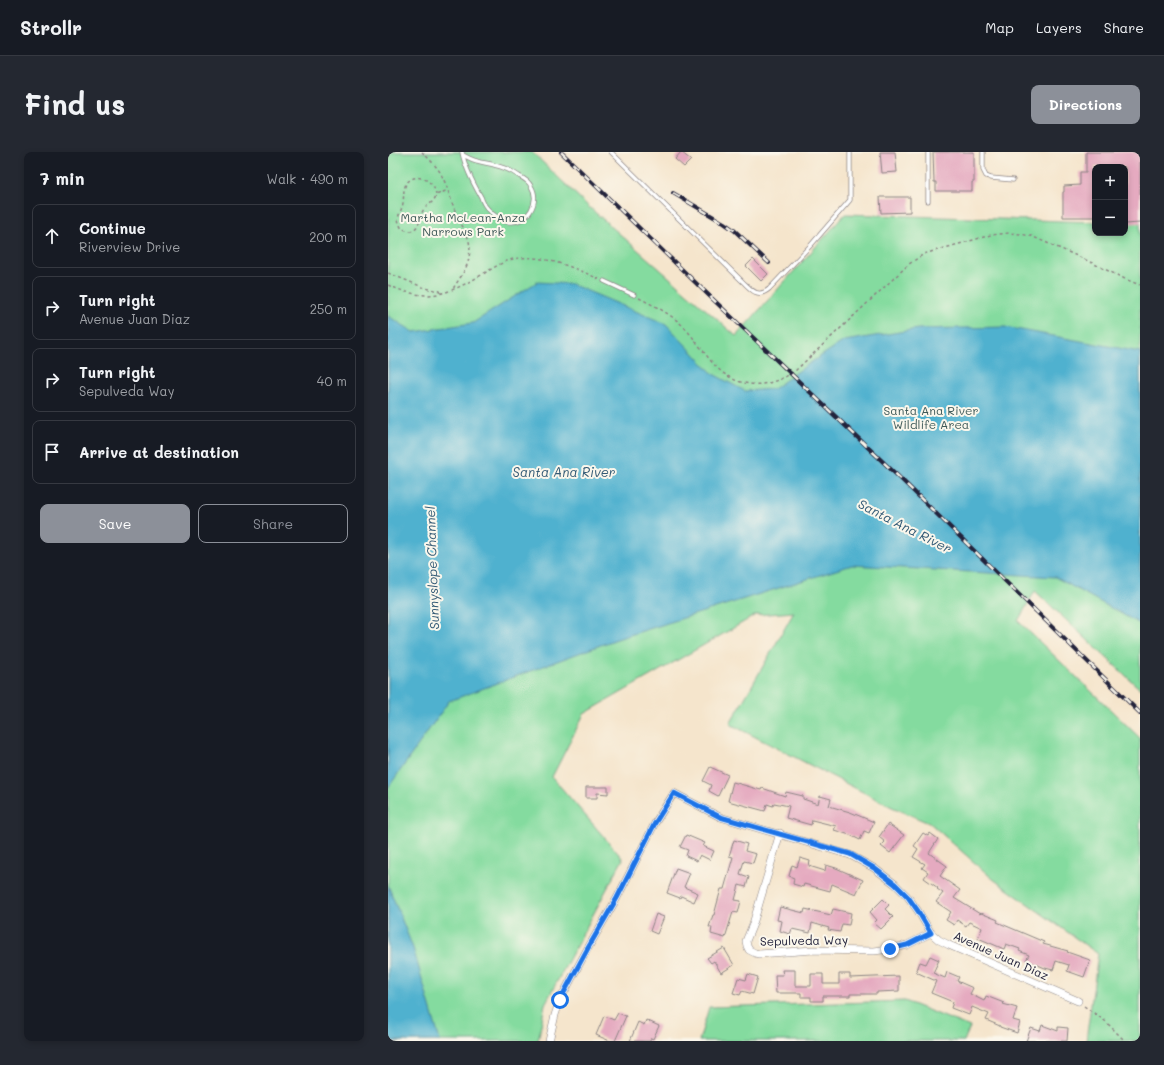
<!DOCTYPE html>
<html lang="en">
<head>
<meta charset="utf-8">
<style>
	body { margin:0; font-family:Mali,sans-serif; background:#242831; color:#f1f3f6 }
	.controls { position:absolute; right:12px; top:12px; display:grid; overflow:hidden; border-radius:8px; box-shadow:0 2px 6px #0003 }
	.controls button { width:36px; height:36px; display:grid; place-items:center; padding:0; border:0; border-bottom:1px solid #363941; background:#171b24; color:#f1f3f6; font:20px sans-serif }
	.stop { position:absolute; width:12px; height:12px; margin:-9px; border:3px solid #1a73e8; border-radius:50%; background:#fff }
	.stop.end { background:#1a73e8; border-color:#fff; box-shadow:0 1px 4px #0008 }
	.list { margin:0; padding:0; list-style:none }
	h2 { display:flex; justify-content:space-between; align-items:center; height:52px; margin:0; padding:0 16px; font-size:17px }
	h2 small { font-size:13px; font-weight:400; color:#9ea1a6 }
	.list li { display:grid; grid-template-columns:26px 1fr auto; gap:12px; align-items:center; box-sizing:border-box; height:64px; margin:0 8px 8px; padding:0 8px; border:1px solid #363941; border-radius:8px }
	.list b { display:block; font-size:15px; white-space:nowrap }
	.list p { margin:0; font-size:13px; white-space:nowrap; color:#9ea1a6 }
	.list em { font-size:13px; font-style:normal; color:#9ea1a6 }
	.actions { display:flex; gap:8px; padding:12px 16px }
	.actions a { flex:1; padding:9px 0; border:1px solid #8c9099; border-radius:8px; text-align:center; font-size:14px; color:#8c9099 }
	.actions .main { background:#8c9099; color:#fff }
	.icon { flex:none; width:22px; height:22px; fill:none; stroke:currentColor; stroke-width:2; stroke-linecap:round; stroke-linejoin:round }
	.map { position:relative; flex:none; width:752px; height:889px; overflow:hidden; border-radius:8px }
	header { display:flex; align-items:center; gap:24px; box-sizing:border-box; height:56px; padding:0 20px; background:#171b24; border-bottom:1px solid #363941 }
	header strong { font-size:19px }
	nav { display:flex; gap:22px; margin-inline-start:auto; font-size:14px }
	.intro { display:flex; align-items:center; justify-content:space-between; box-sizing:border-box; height:96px; padding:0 24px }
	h1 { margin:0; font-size:28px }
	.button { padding:10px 18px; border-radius:8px; background:#8c9099; color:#fff; font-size:14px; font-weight:700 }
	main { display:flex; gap:24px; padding:0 24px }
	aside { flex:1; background:#171b24; border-radius:8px; box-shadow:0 2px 6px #0003 }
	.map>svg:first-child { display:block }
	.green { fill:#84db9f; stroke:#537e6d }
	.water { fill:#50b1cf; stroke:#396a85 }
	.building { fill:#e5aac0 }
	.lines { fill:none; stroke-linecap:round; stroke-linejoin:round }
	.service-casing { stroke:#8c8484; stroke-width:5 }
	.minor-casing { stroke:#8c8484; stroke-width:8 }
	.path { stroke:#8c8484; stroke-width:1.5; stroke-dasharray:3 3; stroke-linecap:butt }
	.service { stroke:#fff; stroke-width:3.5 }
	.minor { stroke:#fff; stroke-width:7 }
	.rail-casing { stroke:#22223b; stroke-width:4 }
	.rail { stroke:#fbf7ec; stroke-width:2.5; stroke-dasharray:8; stroke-linecap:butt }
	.route { stroke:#1a73e8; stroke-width:5 }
	.labels { text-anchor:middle; stroke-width:4; stroke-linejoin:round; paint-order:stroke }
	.park-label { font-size:12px; fill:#3f5a59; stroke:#fbf7ec }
	.street-label { font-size:12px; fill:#22223b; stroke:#fbf7ec }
	.water-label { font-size:13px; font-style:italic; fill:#345b76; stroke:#fbf7ec }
</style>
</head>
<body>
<header>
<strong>Strollr</strong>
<nav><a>Map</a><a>Layers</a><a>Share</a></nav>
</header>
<div class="intro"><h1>Find us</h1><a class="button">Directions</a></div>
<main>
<aside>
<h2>7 min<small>Walk · 490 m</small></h2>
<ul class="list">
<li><svg class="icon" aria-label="ahead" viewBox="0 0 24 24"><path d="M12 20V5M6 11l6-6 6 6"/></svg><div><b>Continue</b><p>Riverview Drive</p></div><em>200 m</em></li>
<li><svg class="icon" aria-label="right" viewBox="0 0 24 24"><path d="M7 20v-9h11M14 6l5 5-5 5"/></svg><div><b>Turn right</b><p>Avenue Juan Diaz</p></div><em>250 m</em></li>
<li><svg class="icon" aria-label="right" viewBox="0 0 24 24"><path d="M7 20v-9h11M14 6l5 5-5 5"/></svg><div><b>Turn right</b><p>Sepulveda Way</p></div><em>40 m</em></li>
<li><svg class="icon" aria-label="arrive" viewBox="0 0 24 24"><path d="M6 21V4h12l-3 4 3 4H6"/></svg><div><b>Arrive at destination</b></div></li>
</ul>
<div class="actions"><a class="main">Save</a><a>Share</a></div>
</aside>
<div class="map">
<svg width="752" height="889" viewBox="0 0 752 889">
	<rect width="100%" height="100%" fill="#fbf7ec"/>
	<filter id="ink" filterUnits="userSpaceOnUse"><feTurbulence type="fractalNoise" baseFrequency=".025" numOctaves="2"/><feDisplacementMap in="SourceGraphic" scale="8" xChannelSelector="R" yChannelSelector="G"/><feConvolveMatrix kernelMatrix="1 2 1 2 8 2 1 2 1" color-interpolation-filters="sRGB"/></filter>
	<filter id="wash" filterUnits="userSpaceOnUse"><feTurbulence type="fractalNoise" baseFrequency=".012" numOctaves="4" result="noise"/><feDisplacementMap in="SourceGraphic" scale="16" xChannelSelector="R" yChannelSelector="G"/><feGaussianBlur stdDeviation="0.9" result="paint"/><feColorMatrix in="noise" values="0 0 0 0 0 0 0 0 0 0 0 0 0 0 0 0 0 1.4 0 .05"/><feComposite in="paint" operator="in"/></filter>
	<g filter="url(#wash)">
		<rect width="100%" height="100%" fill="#f5e5cc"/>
		<g class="green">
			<polygon points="0,0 144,0 201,55 348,184 457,62 707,70 707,81 737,81 737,70 752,69 752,537 647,439 630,469 752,586 752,889 698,889 710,802 605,727 543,672 504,655 342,572 406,460 368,463 196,562 164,625 235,707 157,852 150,889 0,889"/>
			<polygon points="517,849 582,875 576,889 311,889 321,855"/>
		</g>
		<g class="water">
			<polygon points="149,130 183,132 278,172 325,222 357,239 385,237 422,211 456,189 530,177 617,175 752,200 752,472 667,425 464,413 229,487 61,549 0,636 0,164 26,180 85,171"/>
			<polygon points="0,733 25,796 52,889 0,889"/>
		</g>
		<g id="blocks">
			<g class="building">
				<polygon points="293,0 303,8 296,15 287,7"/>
				<polygon points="492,0 507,0 509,20 494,21"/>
				<polygon points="545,0 586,0 586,30 584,30 584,39 548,39 548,30 546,30"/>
				<polygon points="698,0 752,0 752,71 737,72 737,15 707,15 707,65 675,65 675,40 676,40 676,34 692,33 692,20 698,20"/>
				<polygon points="492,45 522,45 522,60 493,61"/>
				<polygon points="365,107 380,122 373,129 358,114"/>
				<polygon points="322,615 340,623 330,644 321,639 323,633 315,629"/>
				<polygon points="345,630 373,638 374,636 397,644 398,640 415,644 415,647 430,652 432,644 443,647 441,654 462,660 486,670 481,681 476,679 472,688 462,683 446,678 448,674 424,668 423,673 398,666 401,654 386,651 385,654 379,652 377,659 340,649"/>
				<polygon points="198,635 220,635 220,642 209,641 209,646 198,646"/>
				<polygon points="500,672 516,683 502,701 493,694 497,690 491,685"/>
				<polygon points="535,681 540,684 542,681 550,687 541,701 559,714 552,724 572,738 566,746 592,762 593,761 610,768 609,770 656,790 655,792 680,799 679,800 702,808 696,825 679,819 681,813 668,809 665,818 657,816 638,808 641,803 631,799 632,797 618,792 616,797 590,786 594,776 581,770 578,774 569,768 566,773 558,768 563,760 548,750 555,741 549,737 550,736 536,726 540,720 534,716 537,712 525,705 530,697 526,694"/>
				<polygon points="298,683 317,691 315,694 326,699 322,708 312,703 309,709 298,704 300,698 292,695"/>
				<polygon points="346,688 359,692 357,699 368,702 365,711 356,709 352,722 361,725 358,735 351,733 347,748 353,749 350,761 345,760 337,786 323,782 324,775 321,775 325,763 326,763 333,737 336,737 345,705 341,704"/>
				<polygon points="412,706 422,709 421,714 437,719 438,713 448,716 475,728 468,742 444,732 442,739 416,732 415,735 405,732 406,726 401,724 404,713 409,715"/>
				<polygon points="288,716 302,721 296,735 310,741 306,750 293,744 292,746 279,741"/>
				<polygon points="495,747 501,753 497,757 505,765 493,777 486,771 489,768 482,760"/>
				<polygon points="392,755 416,761 417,757 443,763 445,757 463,761 461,773 454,772 452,780 440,778 441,776 424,771 422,781 404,777 402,782 392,779 394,769 389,768"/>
				<polygon points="268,762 276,765 269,782 262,779"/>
				<polygon points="336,796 346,813 333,821 326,809 323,811 319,806"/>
				<polygon points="542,804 551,808 545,821 557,826 559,820 571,825 569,829 585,836 582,842 596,849 598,844 616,851 615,852 629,856 625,868 632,870 629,881 612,875 612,874 598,868 601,862 584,855 581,863 563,856 565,850 543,841 548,829 528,820 532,810 538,812"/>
				<polygon points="394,818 407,818 407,834 423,834 423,822 435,822 435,832 451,832 451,822 462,822 462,826 511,824 511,839 489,840 489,842 462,842 462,844 435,844 435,849 423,849 423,845 413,845 413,841 388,841 387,823 395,823"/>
				<polygon points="360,822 370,825 365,842 354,839 352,843 345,841 350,826 358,828"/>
				<polygon points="230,861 238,864 227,889 222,889 208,883 216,864 226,868"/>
				<polygon points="258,868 271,874 265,887 263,886 262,889 242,889 250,870 256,873"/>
				<polygon points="654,873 670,879 670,875 680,876 679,889 638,889 643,876 652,879"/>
			</g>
		</g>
	</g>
	<g filter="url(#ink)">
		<use href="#blocks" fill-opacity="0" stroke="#8c8484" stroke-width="1"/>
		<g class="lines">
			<g class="service-casing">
				<g id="service">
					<path d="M74,0C77,16 85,31 93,45C94,48 96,53 99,56C104,62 113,69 121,70C140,72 153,49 143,34C141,30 135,26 131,24C124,19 115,15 106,13C101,11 94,11 89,9C84,8 79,5 75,3"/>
					<path d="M223,0L354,129C363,137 369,147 381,137L423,93L462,48V0"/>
					<polyline points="595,0 595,18 598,24 603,26 625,28"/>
					<polyline points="540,49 540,0"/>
					<polyline points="216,129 246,143"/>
				</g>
			</g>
			<g class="minor-casing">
				<g id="minor">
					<polyline points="392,681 365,772 358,789 359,794 361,798 367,801 371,802 425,798 486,799 502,797 519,793 543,781"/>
					<polyline points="161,889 167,863 172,848 200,796 229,746 267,671 286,641 332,665 462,703 486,716 507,732 520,745 530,759 543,781 551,788 561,793 690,849"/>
				</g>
			</g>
			<g class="path">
				<path d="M34,0C41,7 50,15 54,24C60,36 63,49 68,61C74,77 85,85 81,105C80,115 72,126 66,135V137"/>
				<path d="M48,43C47,29 28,18 18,32C15,38 16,44 15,51C13,63 6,64 14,77L23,79C34,74 30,66 36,57C41,51 46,51 48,43L60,38"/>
				<polyline points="0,121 37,136 52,139 53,142"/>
				<path d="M0,133C40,151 59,143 95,122C105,116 114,110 125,107C152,101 187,116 211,127"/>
				<path d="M251,146C267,154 283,162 296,175C306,186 314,198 323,209C346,237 377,239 407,219L521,112L536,102L546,99L603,83L621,81L632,82L643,84L696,107L737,127L752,133"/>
				<polyline points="696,854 717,869 737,889"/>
			</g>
			<use href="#service" class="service"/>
			<use href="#minor" class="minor"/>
			<g class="rail-casing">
				<g id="rail">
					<polyline points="173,0 310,133 513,327 752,561"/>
					<polyline points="285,41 336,71 346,78 381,111"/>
				</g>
			</g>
			<use href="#rail" class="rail"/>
		</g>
	</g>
	<g class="lines" filter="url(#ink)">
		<polyline class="route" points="172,848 200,796 229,746 267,671 286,641 332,665 462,702 486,716 507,732 520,745 530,759 543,781 519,793 502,797"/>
	</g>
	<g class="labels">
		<g class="park-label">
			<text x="75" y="70">Martha McLean-Anza<tspan x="75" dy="14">Narrows Park</tspan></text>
			<text x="543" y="263">Santa Ana River<tspan x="543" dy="14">Wildlife Area</tspan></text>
		</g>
		<g class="street-label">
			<text transform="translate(416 789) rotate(-1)" y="4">Sepulveda Way</text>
			<text transform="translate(613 804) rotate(24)" y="4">Avenue Juan Diaz</text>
		</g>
		<g class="water-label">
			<text x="176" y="325">Santa Ana River</text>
			<text transform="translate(517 374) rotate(27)" y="5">Santa Ana River</text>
			<text transform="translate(44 416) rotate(-92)" y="5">Sunnyslope Channel</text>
		</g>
	</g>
</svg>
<div class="controls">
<button>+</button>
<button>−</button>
</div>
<div class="stop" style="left:172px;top:848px"></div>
<div class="stop end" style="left:502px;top:797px"></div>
</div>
</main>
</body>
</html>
